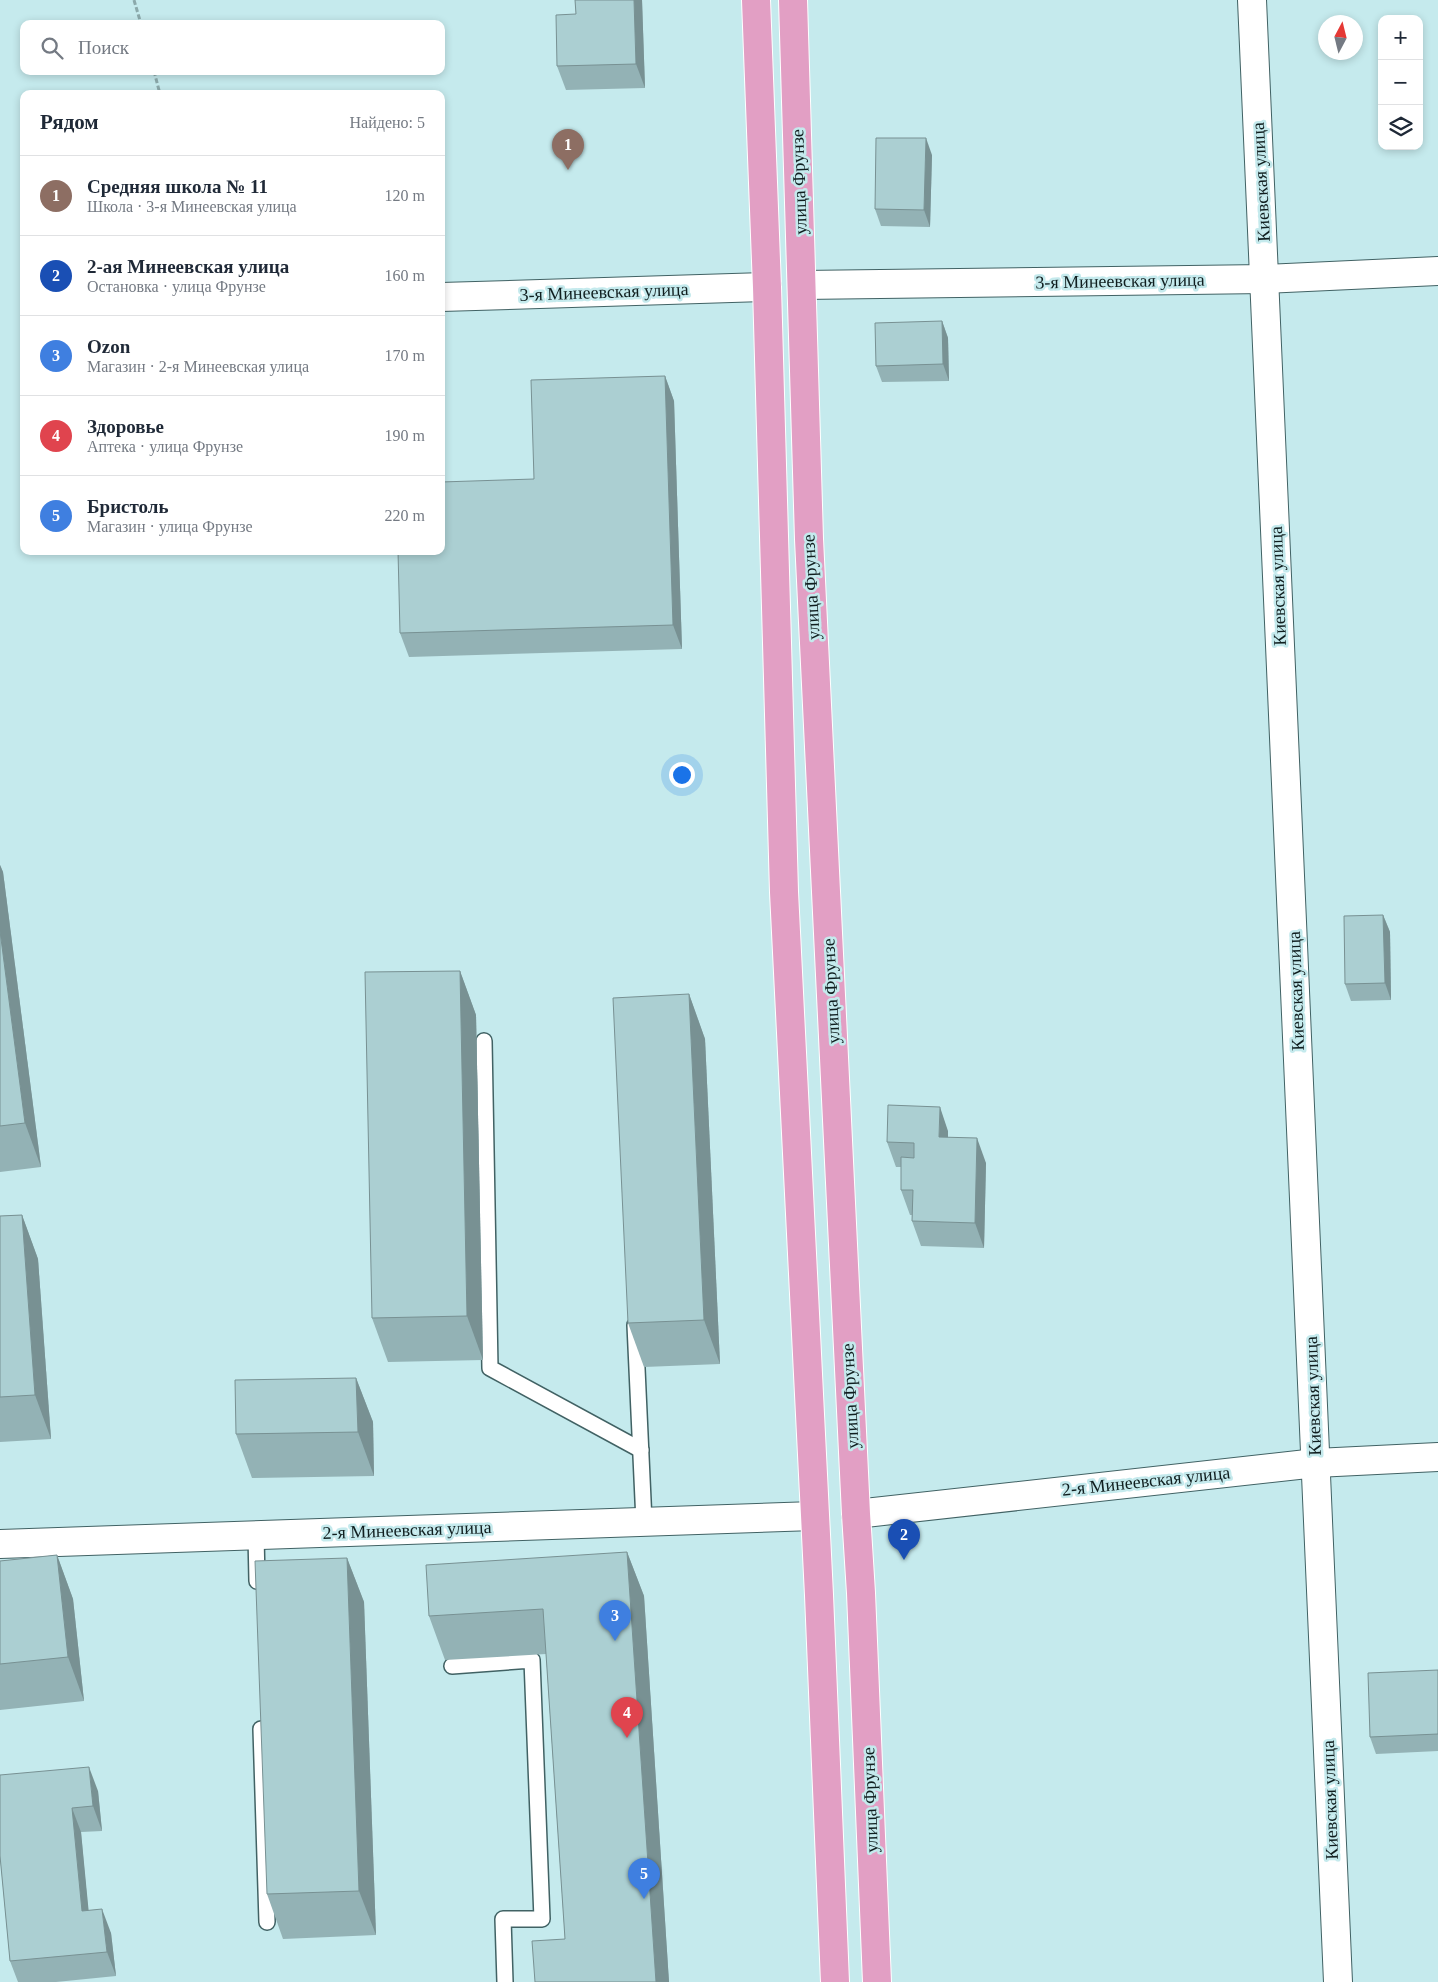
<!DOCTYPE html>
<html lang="ru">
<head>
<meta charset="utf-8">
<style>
	body { margin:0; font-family:"Times New Roman",serif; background:#f6f6f7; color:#1f2937 }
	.controls { position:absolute; right:15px; top:15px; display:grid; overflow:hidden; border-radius:10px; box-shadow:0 2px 8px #0003 }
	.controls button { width:45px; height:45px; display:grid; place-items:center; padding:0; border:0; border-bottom:1px solid #e0e1e3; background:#fff; color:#1f2937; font:25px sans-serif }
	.compass { position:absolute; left:1318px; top:15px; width:45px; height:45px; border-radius:50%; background:#fff; box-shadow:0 2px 8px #0003; rotate:7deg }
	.you { position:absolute; left:681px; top:774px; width:18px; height:18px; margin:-12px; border:4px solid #fff; border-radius:50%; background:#1a73e8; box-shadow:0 0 0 8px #1a73e833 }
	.badge { display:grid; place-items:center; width:32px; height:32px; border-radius:50%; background:#b73988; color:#fff; font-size:16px; font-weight:700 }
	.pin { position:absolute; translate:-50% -41px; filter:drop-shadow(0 1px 2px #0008) }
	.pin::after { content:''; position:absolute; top:26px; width:18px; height:15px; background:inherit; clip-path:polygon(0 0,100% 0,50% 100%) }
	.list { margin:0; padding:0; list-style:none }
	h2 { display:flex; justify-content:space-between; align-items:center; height:65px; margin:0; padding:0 20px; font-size:21px }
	h2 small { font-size:16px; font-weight:400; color:#747a83 }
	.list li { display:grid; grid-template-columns:32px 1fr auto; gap:15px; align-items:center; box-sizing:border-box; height:80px; padding:0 20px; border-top:1px solid #e0e1e3 }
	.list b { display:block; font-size:19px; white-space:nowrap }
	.list p { margin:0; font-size:16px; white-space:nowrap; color:#747a83 }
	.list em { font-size:16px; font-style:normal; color:#747a83 }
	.icon { flex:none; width:28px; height:28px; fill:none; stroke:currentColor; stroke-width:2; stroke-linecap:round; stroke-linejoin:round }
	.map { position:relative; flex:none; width:1438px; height:1982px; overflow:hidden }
	.search { position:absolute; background:#fff; box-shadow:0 2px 8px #0003; left:20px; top:20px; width:425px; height:55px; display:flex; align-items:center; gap:12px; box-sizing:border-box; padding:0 18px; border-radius:10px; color:#747a83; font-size:19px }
	.panel { position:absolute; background:#fff; box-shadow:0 2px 8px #0003; left:20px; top:90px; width:425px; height:465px; border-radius:10px }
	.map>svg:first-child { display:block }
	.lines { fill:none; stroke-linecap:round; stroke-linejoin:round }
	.service-casing { stroke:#416264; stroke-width:18 }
	.minor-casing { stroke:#416264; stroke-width:30 }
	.trunk-casing { stroke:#fff; stroke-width:30 }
	.path { stroke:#8ba9ab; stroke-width:3; stroke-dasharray:5 2.5; stroke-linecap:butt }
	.service { stroke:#fff; stroke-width:15 }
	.minor { stroke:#fff; stroke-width:28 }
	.trunk { stroke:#e29fc4; stroke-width:28 }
	.wall { fill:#93b2b5 }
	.shaded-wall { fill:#789193 }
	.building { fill:#abcfd2; stroke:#789193 }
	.labels { text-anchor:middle; stroke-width:5; stroke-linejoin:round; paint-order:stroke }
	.street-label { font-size:18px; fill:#101e1f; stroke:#c5eaed }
</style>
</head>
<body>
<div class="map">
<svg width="1438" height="1982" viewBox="0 0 1438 1982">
	<rect width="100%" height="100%" fill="#c5eaed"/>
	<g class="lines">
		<g class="service-casing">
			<g id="service">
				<polyline points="484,1041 490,1368 641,1450"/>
				<polyline points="635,1325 644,1522"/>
				<polyline points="256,1535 257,1581"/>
				<polyline points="452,1666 532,1660 542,1919 503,1919 505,1982"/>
				<polyline points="261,1729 267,1922"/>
			</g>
		</g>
		<g class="minor-casing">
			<g id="minor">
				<polyline points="1252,0 1338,1982"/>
				<polyline points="802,285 1265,279 1438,271"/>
				<polyline points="441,297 767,287"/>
				<polyline points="856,1514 1316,1463 1438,1457"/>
				<polyline points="0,1544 814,1516"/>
			</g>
		</g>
		<g class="trunk-casing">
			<g id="trunk">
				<polyline points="756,0 767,287 784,892 819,1595 835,1982"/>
				<polyline points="793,0 809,539 856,1514 861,1593 877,1982"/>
			</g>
		</g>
		<g class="path">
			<polyline points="134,0 141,24"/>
			<polyline points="154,71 160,94"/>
		</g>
		<use href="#service" class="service"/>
		<use href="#minor" class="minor"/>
		<use href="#trunk" class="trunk"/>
	</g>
	<g class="wall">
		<polygon points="575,0 642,0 645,88 566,90 557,66 576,14"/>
		<polygon points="932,155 930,227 881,226 875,209"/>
		<polygon points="942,321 948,338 949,381 882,382 876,366"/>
		<polygon points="665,376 674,401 682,649 409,657 400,633 534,479"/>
		<polygon points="0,865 3,872 41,1167 0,1172"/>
		<polygon points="1383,915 1390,932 1391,1000 1351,1001 1345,984"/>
		<polygon points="460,971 476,1015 483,1360 388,1362 372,1318"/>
		<polygon points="689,994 705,1039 720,1364 644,1367 628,1323"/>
		<polygon points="948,1131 948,1138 986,1163 984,1248 921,1246 912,1221 912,1215 910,1215 901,1190 901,1167 896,1167 887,1142"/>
		<polygon points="22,1215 38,1259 51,1439 0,1442 0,1216"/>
		<polygon points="356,1378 373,1422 374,1476 252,1478 236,1434"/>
		<polygon points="627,1552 644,1596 669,1982 535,1982 565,1939 546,1654 445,1660 429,1616"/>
		<polygon points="57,1555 73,1599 84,1701 0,1710 0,1561"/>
		<polygon points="347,1558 364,1602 376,1935 283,1939 267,1894"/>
		<polygon points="1438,1670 1438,1751 1376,1754 1370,1737"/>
		<polygon points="98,1791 102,1831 81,1832 88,1910 111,1933 116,1976 56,1982 18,1982 10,1961 0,1856"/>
	</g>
	<g class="shaded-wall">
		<polygon points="634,0 642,0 645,88 636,64"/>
		<polygon points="926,138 932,155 930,227 924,210"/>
		<polygon points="942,321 948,338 949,381 943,364"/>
		<polygon points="665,376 674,401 682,649 673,625"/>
		<polygon points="0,865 3,872 41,1167 25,1123 0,931"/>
		<polygon points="1383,915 1390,932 1391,1000 1385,983"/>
		<polygon points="460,971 476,1015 483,1360 467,1316"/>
		<polygon points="689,994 705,1039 720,1364 704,1320"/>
		<polygon points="940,1107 948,1131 948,1162 939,1137"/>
		<polygon points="977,1138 986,1163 984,1248 975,1223"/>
		<polygon points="22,1215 38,1259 51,1439 35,1395"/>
		<polygon points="356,1378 373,1422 374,1476 358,1432"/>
		<polygon points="627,1552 644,1596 669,1982 656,1982"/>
		<polygon points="57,1555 73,1599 84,1701 68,1657"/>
		<polygon points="347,1558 364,1602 376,1935 359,1891"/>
		<polygon points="89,1767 98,1791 102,1831 93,1806"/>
		<polygon points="72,1808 81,1832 91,1935 82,1911"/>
		<polygon points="102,1909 111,1933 116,1976 107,1952"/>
	</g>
	<g class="building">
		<polygon points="575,0 634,0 636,64 557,66 556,15 576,14"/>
		<polygon points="876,138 926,138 924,210 875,209"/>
		<polygon points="942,321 943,364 876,366 875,323"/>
		<polygon points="665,376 673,625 400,633 398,551 441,551 441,482 534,479 531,380"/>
		<polygon points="1383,915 1385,983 1345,984 1344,916"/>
		<polygon points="0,931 25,1123 0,1126"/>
		<polygon points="460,971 467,1316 372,1318 365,972"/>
		<polygon points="689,994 704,1320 628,1323 613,998"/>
		<polygon points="888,1105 940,1107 939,1137 977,1138 975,1223 912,1221 913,1190 901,1190 901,1157 914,1158 914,1143 887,1142"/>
		<polygon points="22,1215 35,1395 0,1397 0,1216"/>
		<polygon points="356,1378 358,1432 236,1434 235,1380"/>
		<polygon points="627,1552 656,1982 535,1982 532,1941 565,1939 543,1609 429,1616 426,1565"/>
		<polygon points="57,1555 68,1657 0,1664 0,1561"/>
		<polygon points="347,1558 359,1891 267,1894 255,1561"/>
		<polygon points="1438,1670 1438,1734 1370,1737 1368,1673"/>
		<polygon points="89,1767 93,1806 72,1808 82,1911 102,1909 107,1952 10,1961 0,1856 0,1775"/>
	</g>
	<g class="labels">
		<g class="street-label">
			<text transform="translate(799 182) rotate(-92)" y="6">улица Фрунзе</text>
			<text transform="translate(1261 182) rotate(-93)" y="6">Киевская улица</text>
			<text transform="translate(1120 281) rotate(-1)" y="6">3-я Минеевская улица</text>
			<text transform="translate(604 292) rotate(-2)" y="6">3-я Минеевская улица</text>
			<text transform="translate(1278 586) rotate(-92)" y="6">Киевская улица</text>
			<text transform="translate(811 587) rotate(-93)" y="6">улица Фрунзе</text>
			<text transform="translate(831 991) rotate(-93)" y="6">улица Фрунзе</text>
			<text transform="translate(1296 991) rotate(-92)" y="6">Киевская улица</text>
			<text transform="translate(850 1396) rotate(-93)" y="6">улица Фрунзе</text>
			<text transform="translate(1313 1396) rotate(-92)" y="6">Киевская улица</text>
			<text transform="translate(1146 1481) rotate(-6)" y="6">2-я Минеевская улица</text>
			<text transform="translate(407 1530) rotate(-2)" y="6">2-я Минеевская улица</text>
			<text transform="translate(870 1800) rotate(-92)" y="6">улица Фрунзе</text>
			<text transform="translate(1330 1800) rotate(-92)" y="6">Киевская улица</text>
		</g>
	</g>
</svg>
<div class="controls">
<button>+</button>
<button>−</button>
<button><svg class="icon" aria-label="layers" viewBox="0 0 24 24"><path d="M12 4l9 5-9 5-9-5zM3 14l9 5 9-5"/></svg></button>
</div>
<svg class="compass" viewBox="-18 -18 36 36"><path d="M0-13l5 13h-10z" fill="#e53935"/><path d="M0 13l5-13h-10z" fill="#747a83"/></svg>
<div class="you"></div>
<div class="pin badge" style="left:568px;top:170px;background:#8d6e63">1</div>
<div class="pin badge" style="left:904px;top:1560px;background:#1a4fb4">2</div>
<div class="pin badge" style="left:615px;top:1641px;background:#3f7fe0">3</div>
<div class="pin badge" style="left:627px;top:1738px;background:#e0444e">4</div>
<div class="pin badge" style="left:644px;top:1899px;background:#3f7fe0">5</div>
<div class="search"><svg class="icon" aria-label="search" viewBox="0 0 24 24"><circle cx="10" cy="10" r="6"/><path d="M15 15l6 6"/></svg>Поиск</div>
<section class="panel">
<h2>Рядом<small>Найдено: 5</small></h2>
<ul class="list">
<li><span class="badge" style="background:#8d6e63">1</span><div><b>Средняя школа № 11</b><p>Школа · 3-я Минеевская улица</p></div><em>120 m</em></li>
<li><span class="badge" style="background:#1a4fb4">2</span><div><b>2-ая Минеевская улица</b><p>Остановка · улица Фрунзе</p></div><em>160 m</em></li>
<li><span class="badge" style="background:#3f7fe0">3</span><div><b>Ozon</b><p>Магазин · 2-я Минеевская улица</p></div><em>170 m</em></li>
<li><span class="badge" style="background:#e0444e">4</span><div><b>Здоровье</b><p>Аптека · улица Фрунзе</p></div><em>190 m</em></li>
<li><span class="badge" style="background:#3f7fe0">5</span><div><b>Бристоль</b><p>Магазин · улица Фрунзе</p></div><em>220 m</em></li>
</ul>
</section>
</div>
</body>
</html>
